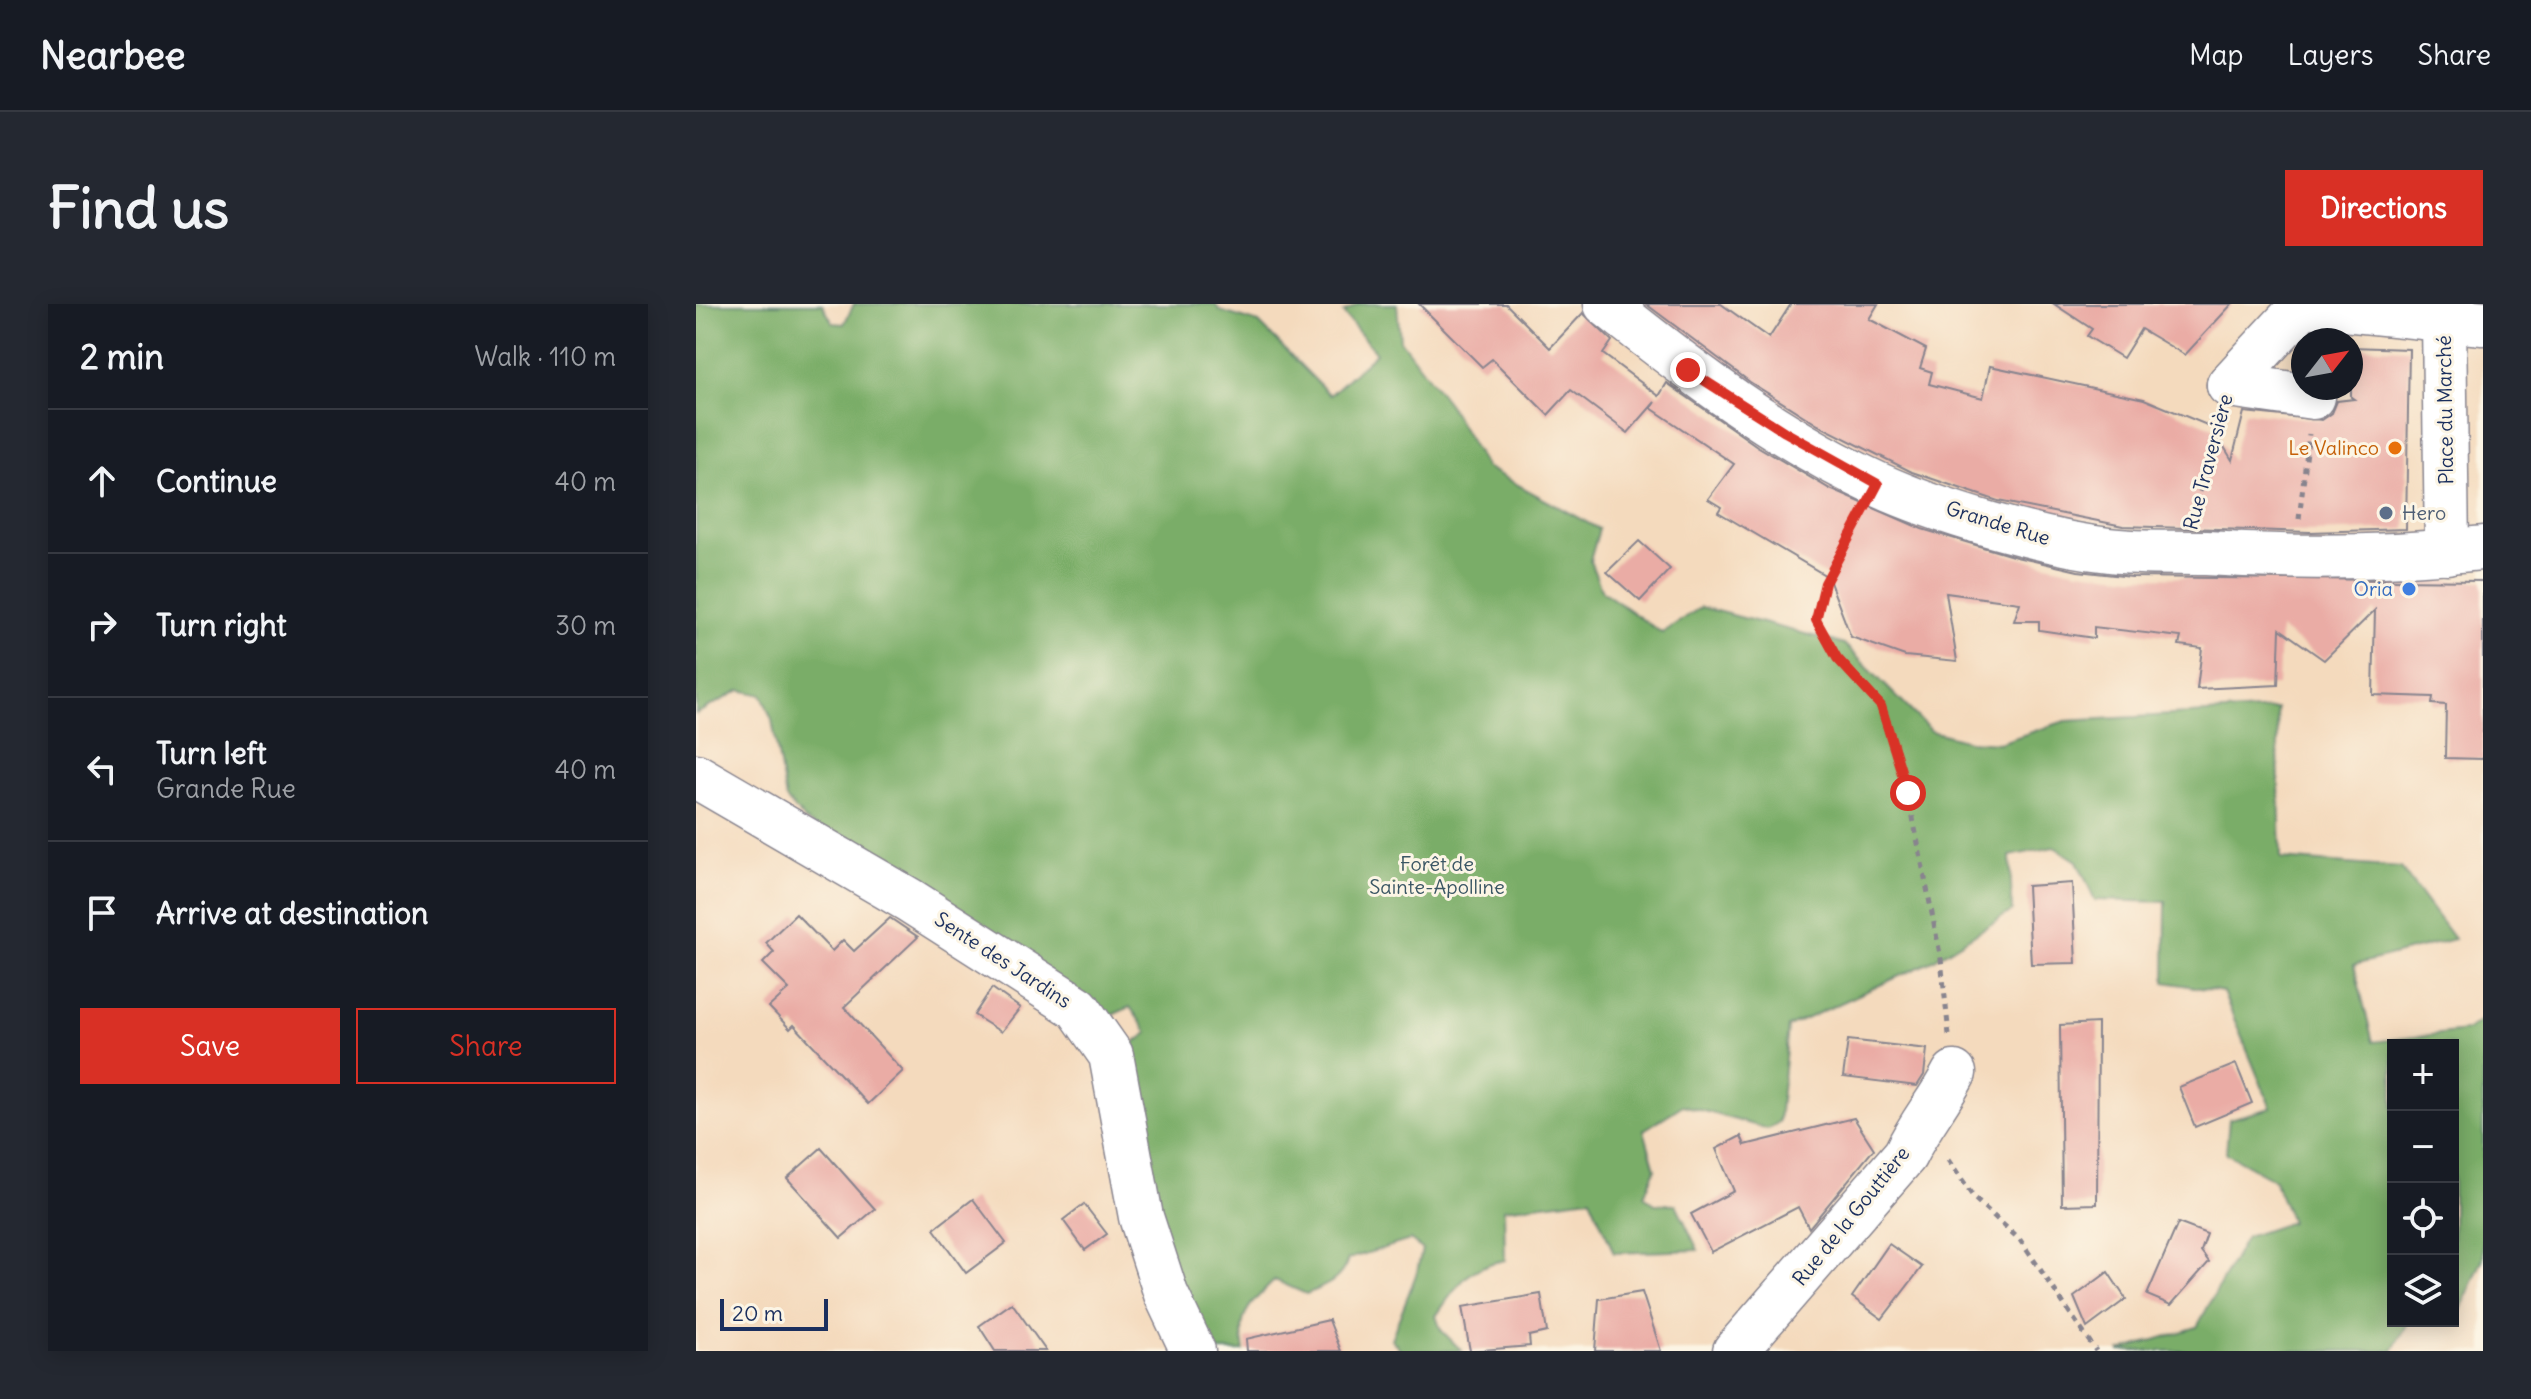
<!DOCTYPE html>
<html lang="en">
<head>
<meta charset="utf-8">
<style>
	body { margin:0; font-family:Delius,sans-serif; background:#242831; color:#f1f3f6 }
	.controls { position:absolute; right:24px; bottom:24px; display:grid; overflow:hidden; border-radius:0px; box-shadow:0 4px 20px #0003 }
	.controls button { width:72px; height:72px; display:grid; place-items:center; padding:0; border:0; border-bottom:2px solid #363941; background:#171b24; color:#f1f3f6; font:40px sans-serif }
	.compass { position:absolute; left:1595px; top:24px; width:72px; height:72px; border-radius:50%; background:#171b24; box-shadow:0 4px 20px #0003; rotate:59deg }
	.scale { position:absolute; left:24px; bottom:20px; width:108px; box-sizing:border-box; padding-left:8px; border:4px solid #1b2f5e; border-top:0; font-size:22px; line-height:28px; white-space:nowrap; color:#1b2f5e; -webkit-text-stroke:6px #fcf5e5; paint-order:stroke }
	.stop { position:absolute; width:24px; height:24px; margin:-18px; border:6px solid #d93025; border-radius:50%; background:#fff }
	.stop.end { background:#d93025; border-color:#fff; box-shadow:0 2px 8px #0008 }
	.list { margin:0; padding:0; list-style:none }
	h2 { display:flex; justify-content:space-between; align-items:center; height:104px; margin:0; padding:0 32px; font-size:34px }
	h2 small { font-size:26px; font-weight:400; color:#9ea1a6 }
	.list li { display:grid; grid-template-columns:52px 1fr auto; gap:24px; align-items:center; box-sizing:border-box; height:144px; padding:0 32px; border-top:2px solid #363941 }
	.list b { display:block; font-size:30px; white-space:nowrap }
	.list p { margin:0; font-size:26px; white-space:nowrap; color:#9ea1a6 }
	.list em { font-size:26px; font-style:normal; color:#9ea1a6 }
	.actions { display:flex; gap:16px; padding:24px 32px }
	.actions a { flex:1; padding:18px 0; border:2px solid #d93025; border-radius:0px; text-align:center; font-size:28px; color:#d93025 }
	.actions .main { background:#d93025; color:#fff }
	.icon { flex:none; width:44px; height:44px; fill:none; stroke:currentColor; stroke-width:2; stroke-linecap:round; stroke-linejoin:round }
	.map { position:relative; flex:none; width:1787px; height:1047px; overflow:hidden; border-radius:0px }
	header { display:flex; align-items:center; gap:48px; box-sizing:border-box; height:112px; padding:0 40px; background:#171b24; border-bottom:2px solid #363941 }
	header strong { font-size:38px }
	nav { display:flex; gap:44px; margin-inline-start:auto; font-size:28px }
	.intro { display:flex; align-items:center; justify-content:space-between; box-sizing:border-box; height:192px; padding:0 48px }
	h1 { margin:0; font-size:56px }
	.button { padding:20px 36px; border-radius:0px; background:#d93025; color:#fff; font-size:28px; font-weight:700 }
	main { display:flex; gap:48px; padding:0 48px }
	aside { flex:1; background:#171b24; border-radius:0px; box-shadow:0 4px 20px #0003 }
	.map>svg:first-child { display:block }
	.forest { fill:#7aad68; stroke:#4a6e63; stroke-width:2 }
	.building { fill:#eaaca5 }
	.lines { fill:none; stroke-linecap:round; stroke-linejoin:round }
	.minor-casing { stroke:#88848e; stroke-width:47 }
	.path { stroke:#88848e; stroke-width:5; stroke-dasharray:6 6; stroke-linecap:butt }
	.minor { stroke:#fff; stroke-width:44 }
	.route { stroke:#d93025; stroke-width:10 }
	.food-dot { fill:#e8710a; stroke:#fcf5e5; stroke-width:3 }
	.service-dot { fill:#5c6f8a; stroke:#fcf5e5; stroke-width:3 }
	.shop-dot { fill:#3f7fe0; stroke:#fcf5e5; stroke-width:3 }
	.labels { text-anchor:middle; stroke-width:6; stroke-linejoin:round; paint-order:stroke }
	.street-label { font-size:20px; fill:#1b2f5e; stroke:#fcf5e5 }
	.food-label { font-size:20px; fill:#c56008; stroke:#fcf5e5; text-anchor:end }
	.service-label { font-size:20px; fill:#4e5e75; stroke:#fcf5e5; text-anchor:start }
	.shop-label { font-size:20px; fill:#366cbe; stroke:#fcf5e5; text-anchor:end }
	.park-label { font-size:20px; fill:#3a5664; stroke:#fcf5e5 }
</style>
</head>
<body>
<header>
<strong>Nearbee</strong>
<nav><a>Map</a><a>Layers</a><a>Share</a></nav>
</header>
<div class="intro"><h1>Find us</h1><a class="button">Directions</a></div>
<main>
<aside>
<h2>2 min<small>Walk · 110 m</small></h2>
<ul class="list">
<li><svg class="icon" aria-label="ahead" viewBox="0 0 24 24"><path d="M12 20V5M6 11l6-6 6 6"/></svg><div><b>Continue</b></div><em>40 m</em></li>
<li><svg class="icon" aria-label="right" viewBox="0 0 24 24"><path d="M7 20v-9h11M14 6l5 5-5 5"/></svg><div><b>Turn right</b></div><em>30 m</em></li>
<li><svg class="icon" aria-label="left" viewBox="0 0 24 24"><path d="M17 20v-9H6M10 6l-5 5 5 5"/></svg><div><b>Turn left</b><p>Grande Rue</p></div><em>40 m</em></li>
<li><svg class="icon" aria-label="arrive" viewBox="0 0 24 24"><path d="M6 21V4h12l-3 4 3 4H6"/></svg><div><b>Arrive at destination</b></div></li>
</ul>
<div class="actions"><a class="main">Save</a><a>Share</a></div>
</aside>
<div class="map">
<svg width="1787" height="1047" viewBox="0 0 1787 1047">
	<rect width="100%" height="100%" fill="#fcf5e5"/>
	<filter id="ink" filterUnits="userSpaceOnUse"><feTurbulence type="fractalNoise" baseFrequency=".0125" numOctaves="2"/><feDisplacementMap in="SourceGraphic" scale="16" xChannelSelector="R" yChannelSelector="G"/><feConvolveMatrix kernelMatrix="1 2 1 2 8 2 1 2 1" color-interpolation-filters="sRGB"/></filter>
	<filter id="wash" filterUnits="userSpaceOnUse"><feTurbulence type="fractalNoise" baseFrequency=".006" numOctaves="4" result="noise"/><feDisplacementMap in="SourceGraphic" scale="32" xChannelSelector="R" yChannelSelector="G"/><feGaussianBlur stdDeviation="1.8" result="paint"/><feColorMatrix in="noise" values="0 0 0 0 0 0 0 0 0 0 0 0 0 0 0 0 0 1.4 0 .05"/><feComposite in="paint" operator="in"/></filter>
	<g filter="url(#wash)">
		<rect width="100%" height="100%" fill="#f4dabd"/>
		<path class="forest" d="M0,0H126L137,19L148,20L158,0H519L524,7L563,19L634,91L680,49L647,9L663,0H701L704,36L753,101L789,163L903,225L894,257L906,287L966,329L1005,303L1148,340L1235,427L1273,437L1303,439L1369,417L1581,405L1585,555L1705,564L1758,635L1658,661L1677,738L1769,727L1787,715V954L1762,1013L1757,1016V741H1697V1017H1713L1697,1047H1423L1501,1023L1550,933L1595,918L1578,876L1530,849L1533,815L1575,804L1527,688L1469,678L1470,598L1399,596L1381,557L1358,543L1314,552L1316,607L1232,659L1092,723L1083,818L1072,825L987,801L948,826L959,865L948,892L959,900H980L1002,946L918,949L894,894L808,905L809,956C770,963 762,981 740,1012L745,1026L766,1047H706L695,1035L721,968L726,945L714,936L652,955C645,977 630,982 610,990L579,976C553,1002 541,1008 548,1047H511L485,1000L425,748L452,729L434,703L409,714L109,516L90,495L76,416L66,391L44,386L0,410Z"/>
		<g id="blocks">
			<g class="building">
				<polygon points="723,0 810,0 854,44 887,9 916,37 907,50 963,92 971,79 1061,142 1134,185 1226,225 1320,253 1382,267 1436,273 1787,277 1787,455 1749,454 1750,401 1736,400 1737,393 1677,391 1679,306 1628,356 1584,325 1582,381 1501,385 1506,344 1483,341 1485,333 1398,323 1398,334 1343,326 1343,317 1318,317 1324,299 1250,289 1261,357 1209,352 1155,333 1132,273 1022,208 1025,203 1012,195 1038,160 955,104 959,98 932,129 875,86 852,111 796,55 786,63"/>
				<polygon points="950,0 1025,0 1073,34 1095,0 1182,0 1173,15 1230,45 1224,64 1236,68 1233,80 1287,94 1294,62 1448,95 1516,123 1536,156 1548,108 1626,116 1636,109 1641,97 1658,95 1655,93 1655,43 1713,45 1710,225 1614,228 1427,222 1302,197 1216,168 1122,121 1054,78"/>
				<polygon points="1358,0 1536,0 1489,51 1445,25 1427,54 1391,32 1396,25"/>
				<polygon points="943,237 974,265 944,297 911,268"/>
				<polygon points="1376,579 1380,659 1335,660 1331,582"/>
				<polygon points="100,610 136,647 147,636 158,647 194,614 222,633 148,703 207,767 172,800 98,721 94,725 73,703 93,685 67,659 78,648 70,639"/>
				<polygon points="296,684 324,704 305,728 278,711"/>
				<polygon points="1402,719 1401,900 1366,901 1364,721"/>
				<polygon points="1152,736 1231,745 1228,771 1221,782 1147,773"/>
				<polygon points="1540,760 1556,799 1499,823 1483,783"/>
				<polygon points="1158,814 1178,845 1113,924 1102,903 1015,948 995,910 1038,887 1020,845 1045,832 1049,841"/>
				<polygon points="125,844 179,905 145,934 91,874"/>
				<polygon points="277,895 310,939 270,969 238,925"/>
				<polygon points="388,900 411,930 389,946 367,916"/>
				<polygon points="1482,919 1511,930 1505,947 1513,958 1475,1001 1451,991"/>
				<polygon points="1193,940 1226,963 1186,1015 1156,993"/>
				<polygon points="1412,968 1430,995 1391,1024 1378,993"/>
				<polygon points="946,988 965,1047 899,1047 903,995"/>
				<polygon points="845,990 851,1028 833,1032 834,1042 774,1047 766,1003"/>
				<polygon points="316,999 350,1047 299,1047 283,1022"/>
				<polygon points="633,1016 645,1047 551,1047 550,1035"/>
			</g>
		</g>
	</g>
	<g filter="url(#ink)">
		<use href="#blocks" fill-opacity="0" stroke="#88848e" stroke-width="2"/>
		<g class="lines">
			<g class="minor-casing">
				<g id="minor">
					<path d="M910,0C994,67 1083,135 1181,180C1244,209 1345,238 1413,246C1445,250 1478,248 1510,249C1603,255 1694,254 1787,244"/>
					<polyline points="1608,1 1787,19"/>
					<polyline points="1748,15 1751,248"/>
					<polyline points="1533,81 1608,0"/>
					<polyline points="1533,81 1617,93 1618,84"/>
					<polyline points="0,472 213,596 382,704 415,751 445,913 470,990 497,1047"/>
					<path d="M1039,1047L1209,851C1224,819 1242,800 1258,769"/>
				</g>
			</g>
			<g class="path">
				<polyline points="1498,211 1523,116"/>
				<polyline points="1164,213 1129,279 1120,316 1141,354 1185,402 1212,489 1245,655 1253,731"/>
				<polyline points="1603,215 1613,130"/>
				<polyline points="1252,856 1278,894 1324,936 1400,1047"/>
			</g>
			<use href="#minor" class="minor"/>
		</g>
	</g>
	<g class="lines" filter="url(#ink)">
		<polyline class="route" points="992,66 1089,128 1182,180 1129,279 1120,316 1141,354 1185,402 1212,489"/>
	</g>
	<circle class="food-dot" cx="1699" cy="144" r="8"/>
	<circle class="service-dot" cx="1690" cy="209" r="8"/>
	<circle class="shop-dot" cx="1713" cy="285" r="8"/>
	<g class="labels">
		<g class="street-label">
			<text transform="translate(1749 106) rotate(-91)" y="7">Place du Marché</text>
			<text transform="translate(1512 158) rotate(-75)" y="7">Rue Traversière</text>
			<text transform="translate(1302 219) rotate(17)" y="7">Grande Rue</text>
			<text transform="translate(307 656) rotate(33)" y="7">Sente des Jardins</text>
			<text transform="translate(1155 912) rotate(-51)" y="7">Rue de la Gouttière</text>
		</g>
		<g class="food-label">
			<text x="1683" y="151">Le Valinco</text>
		</g>
		<g class="service-label">
			<text x="1706" y="216">Hero</text>
		</g>
		<g class="shop-label">
			<text x="1697" y="292">Oria</text>
		</g>
		<g class="park-label">
			<text x="741" y="567">Forêt de<tspan x="741" dy="23">Sainte-Apolline</tspan></text>
		</g>
	</g>
</svg>
<div class="controls">
<button>+</button>
<button>−</button>
<button><svg class="icon" aria-label="locate" viewBox="0 0 24 24"><circle cx="12" cy="12" r="6"/><path d="M12 2v4M12 18v4M2 12h4M18 12h4"/></svg></button>
<button><svg class="icon" aria-label="layers" viewBox="0 0 24 24"><path d="M12 4l9 5-9 5-9-5zM3 14l9 5 9-5"/></svg></button>
</div>
<svg class="compass" viewBox="-18 -18 36 36"><path d="M0-13l5 13h-10z" fill="#e53935"/><path d="M0 13l5-13h-10z" fill="#9ea1a6"/></svg>
<div class="scale">20 m</div>
<div class="stop" style="left:1212px;top:489px"></div>
<div class="stop end" style="left:992px;top:66px"></div>
</div>
</main>
</body>
</html>
